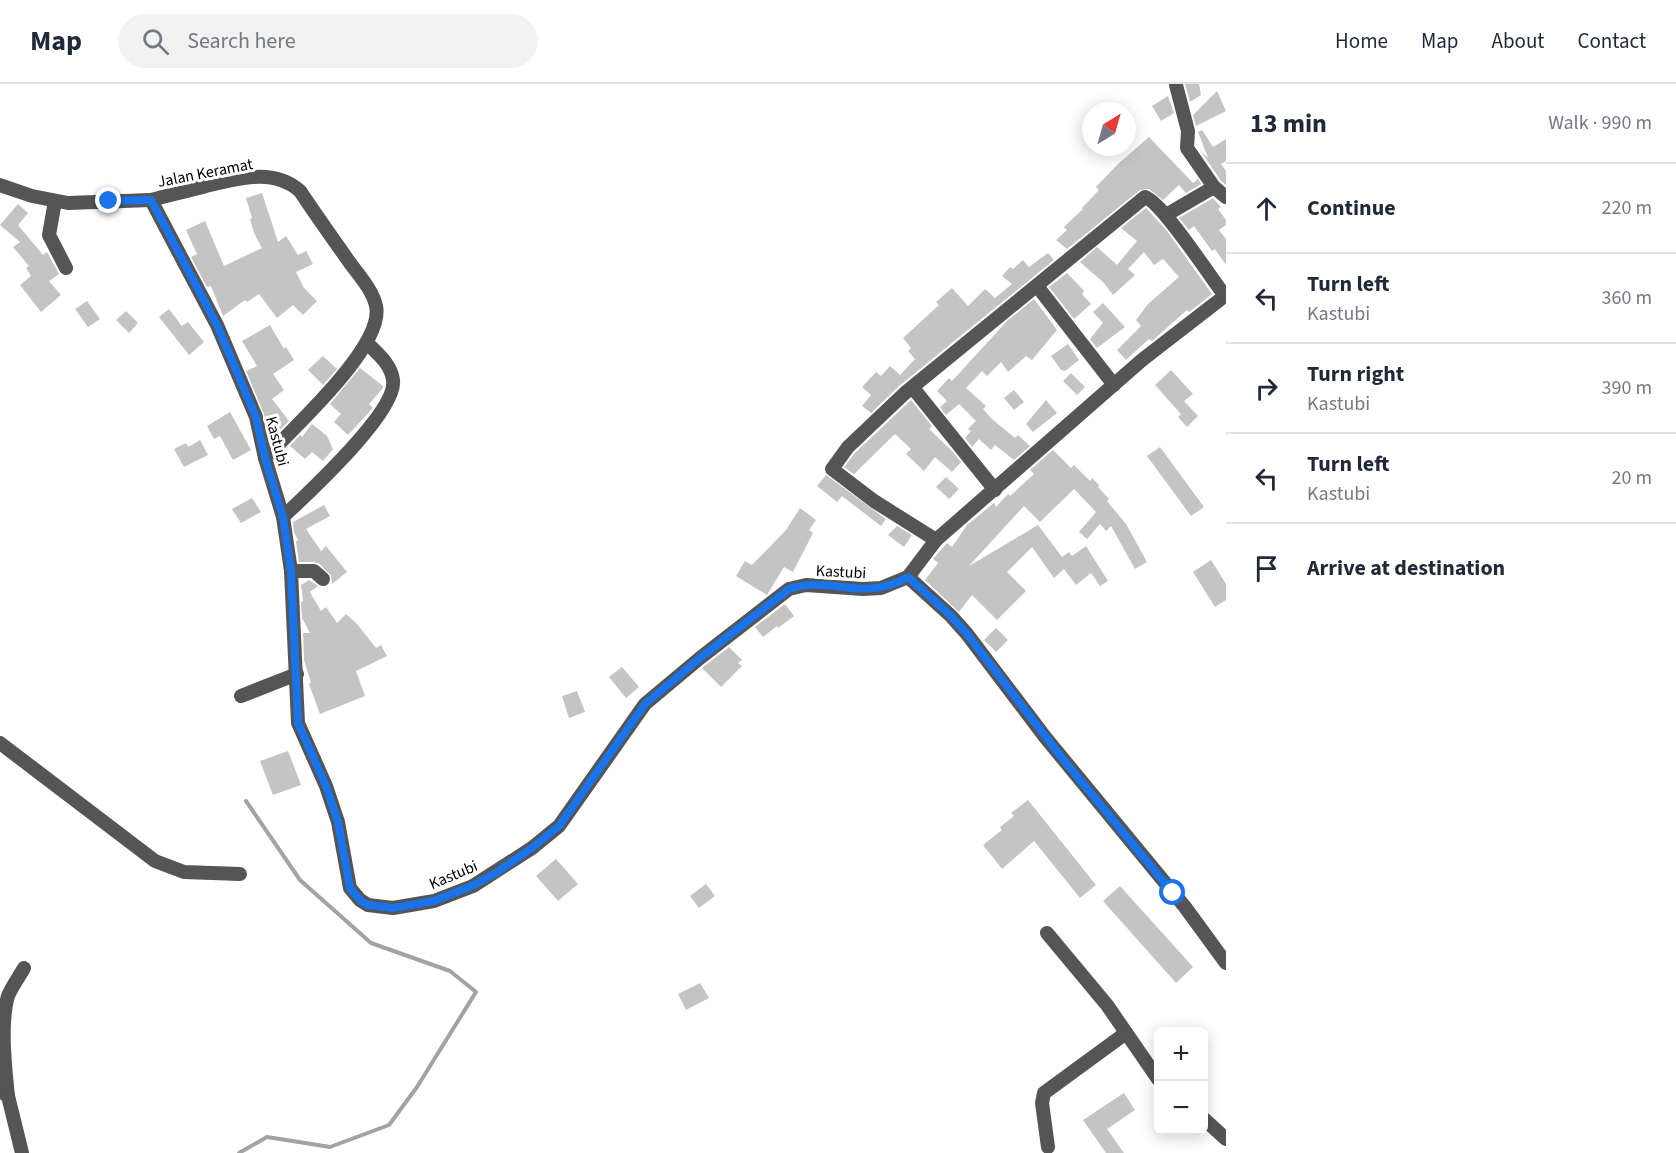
<!DOCTYPE html>
<html lang="en">
<head>
<meta charset="utf-8">
<style>
	body { margin:0; font-family:"Source Sans 3",sans-serif; background:#f2f2f3; color:#1f2937 }
	.controls { position:absolute; right:18px; bottom:18px; display:grid; overflow:hidden; border-radius:9px; box-shadow:0 3px 15px #0003 }
	.controls button { width:54px; height:54px; display:grid; place-items:center; padding:0; border:0; border-bottom:2px solid #e0e1e3; background:#fff; color:#1f2937; font:30px sans-serif }
	.compass { position:absolute; left:1082px; top:18px; width:54px; height:54px; border-radius:50%; background:#fff; box-shadow:0 3px 15px #0003; rotate:37deg }
	.stop { position:absolute; width:18px; height:18px; margin:-14px; border:4px solid #1a73e8; border-radius:50%; background:#fff }
	.stop.end { background:#1a73e8; border-color:#fff; box-shadow:0 2px 6px #0008 }
	.list { margin:0; padding:0; list-style:none }
	h2 { display:flex; justify-content:space-between; align-items:center; height:78px; margin:0; padding:0 24px; font-size:26px }
	h2 small { font-size:20px; font-weight:400; color:#747a83 }
	.list li { display:grid; grid-template-columns:39px 1fr auto; gap:18px; align-items:center; box-sizing:border-box; height:90px; padding:0 24px; border-top:2px solid #e0e1e3 }
	.list b { display:block; font-size:22px; white-space:nowrap }
	.list p { margin:0; font-size:20px; white-space:nowrap; color:#747a83 }
	.list em { font-size:20px; font-style:normal; color:#747a83 }
	.icon { flex:none; width:33px; height:33px; fill:none; stroke:currentColor; stroke-width:2; stroke-linecap:round; stroke-linejoin:round }
	.map { position:relative; flex:none; width:1226px; height:1069px; overflow:hidden }
	header { display:flex; align-items:center; gap:36px; box-sizing:border-box; height:84px; padding:0 30px; background:#fff; border-bottom:2px solid #e0e1e3 }
	header strong { font-size:28px }
	nav { display:flex; gap:33px; margin-inline-start:auto; font-size:21px }
	.search { width:420px; height:54px; background:#f2f2f3; display:flex; align-items:center; gap:15px; box-sizing:border-box; padding:0 21px; border-radius:33px; color:#747a83; font-size:22px }
	main { display:flex }
	aside { flex:1; background:#fff }
	.map>svg:first-child { display:block }
	.lines { fill:none; stroke-linecap:round; stroke-linejoin:round }
	.stream { stroke:#a3a3a3; stroke-width:4 }
	.building { fill:#c4c4c4 }
	.minor { stroke:#555; stroke-width:14 }
	.route { stroke:#1a73e8; stroke-width:8 }
	.labels { text-anchor:middle; stroke-width:6; stroke-linejoin:round; paint-order:stroke }
	.street-label { font-size:16px; fill:#000; stroke:#fff }
</style>
</head>
<body>
<header>
<strong>Map</strong>
<div class="search"><svg class="icon" aria-label="search" viewBox="0 0 24 24"><circle cx="10" cy="10" r="6"/><path d="M15 15l6 6"/></svg>Search here</div>
<nav><a>Home</a><a>Map</a><a>About</a><a>Contact</a></nav>
</header>
<main>
<div class="map">
<svg width="1226" height="1069" viewBox="0 0 1226 1069">
	<rect width="100%" height="100%" fill="#fff"/>
	<g class="lines">
		<polyline class="stream" points="239,1069 267,1053 330,1063 389,1041 417,1003 476,908 450,887 371,859 300,796 246,717"/>
	</g>
	<g class="building">
		<polygon points="1185,0 1199,0 1201,11 1190,18"/>
		<polygon points="1217,7 1226,27 1196,42 1193,31"/>
		<polygon points="1168,12 1174,29 1161,37 1152,22"/>
		<polygon points="1202,46 1213,63 1226,55 1226,77 1221,80 1226,87 1226,101 1221,97 1200,66 1208,74 1198,48"/>
		<polygon points="1149,53 1193,99 1198,95 1201,100 1186,109 1179,101 1163,116 1149,105 1140,106 1067,165 1056,156 1067,146 1064,143 1083,125 1082,124 1099,106 1096,103 1119,79"/>
		<polygon points="262,109 278,158 286,152 298,171 306,167 313,180 296,188 304,204 317,217 303,231 293,221 277,234 259,210 247,218 245,216 223,232 211,202 207,203 191,173 197,170 186,146 205,137 224,182 262,164 254,149 250,135 252,134 246,114"/>
		<polygon points="1213,114 1221,123 1218,125 1226,136 1226,141 1219,146 1226,155 1226,181 1215,165 1212,167 1194,142 1189,146 1179,134"/>
		<polygon points="18,120 28,129 18,141 43,171 47,168 59,190 49,197 61,211 41,228 20,201 31,192 26,184 29,182 13,163 20,158 0,141"/>
		<polygon points="1146,124 1167,147 1212,210 1189,228 1187,226 1152,257 1149,255 1126,276 1117,266 1141,242 1136,236 1148,220 1179,193 1163,175 1154,181 1144,168 1128,185 1135,191 1113,211 1104,199 1080,178 1097,163 1117,181 1137,157 1121,144"/>
		<polygon points="1048,169 1054,176 899,302 871,329 862,322 871,311 862,303 876,288 881,292 890,282 900,291 915,275 908,267 911,264 903,254 939,221 936,218 952,204 968,222 985,205 995,214 1012,200 1002,192 1010,183 1013,185 1023,176 1029,183"/>
		<polygon points="1067,189 1084,207 1082,210 1091,220 1074,235 1049,203"/>
		<polygon points="1034,215 1057,246 1032,276 1026,272 1008,288 1001,278 987,292 982,287 966,304 986,322 983,325 992,335 1015,354 1018,351 1030,362 1014,376 995,361 991,366 979,355 972,363 965,354 971,347 968,345 976,337 959,320 946,331 940,323 947,317 937,307 949,294 952,297 1007,237"/>
		<polygon points="87,217 100,235 88,243 75,225"/>
		<polygon points="1103,219 1125,243 1097,264 1090,255 1103,239 1093,228"/>
		<polygon points="169,225 182,242 188,238 204,258 189,271 159,233"/>
		<polygon points="126,227 138,239 129,249 116,236"/>
		<polygon points="270,241 284,265 286,263 294,276 273,290 284,306 272,315 289,337 270,356 264,330 246,287 257,282 242,257"/>
		<polygon points="1068,260 1079,276 1065,287 1061,286 1051,272"/>
		<polygon points="323,272 337,285 323,301 308,286"/>
		<polygon points="360,284 383,302 383,304 369,320 373,324 348,351 334,338 341,330 330,320"/>
		<polygon points="1171,286 1193,310 1184,317 1198,332 1187,343 1178,333 1181,330 1155,301"/>
		<polygon points="1071,289 1085,303 1077,311 1063,297"/>
		<polygon points="1014,306 1024,318 1014,326 1004,314"/>
		<polygon points="911,316 932,342 929,345 951,366 961,378 952,388 935,373 924,387 906,370 911,365 895,350 854,390 844,383 855,369"/>
		<polygon points="1046,316 1057,329 1033,348 1026,340"/>
		<polygon points="230,328 251,366 233,376 220,352 214,355 207,342"/>
		<polygon points="312,340 327,352 333,365 323,377 312,368 305,375 290,362 300,351 302,353"/>
		<polygon points="200,356 208,371 184,383 174,365 186,359 188,363"/>
		<polygon points="1160,363 1204,423 1191,432 1147,372"/>
		<polygon points="1053,366 1071,384 1074,381 1090,397 1092,394 1099,401 1098,403 1109,415 1107,417 1126,440 1147,478 1135,485 1111,442 1106,447 1100,440 1087,455 1079,448 1096,428 1074,405 1040,438 1024,422 969,482 1038,441 1062,473 1069,468 1072,472 1086,462 1108,497 1100,502 1091,489 1076,501 1064,485 1054,494 1032,463 1007,488 1026,507 997,536 972,511 959,528 925,496 938,479 933,475 947,459 952,463 967,441 994,419 996,423 1008,410 1010,412 1034,390 1030,386"/>
		<polygon points="826,391 886,435 881,442 842,412 837,418 817,402"/>
		<polygon points="946,393 959,405 949,415 936,403"/>
		<polygon points="252,414 261,428 241,439 232,425"/>
		<polygon points="324,421 330,432 306,445 321,467 326,462 347,488 332,500 331,492 320,480 314,478 299,478 296,458 298,456 294,448 293,438"/>
		<polygon points="800,424 816,436 809,446 813,449 793,488 784,483 767,511 736,492 745,477 752,481 786,446"/>
		<polygon points="897,442 912,451 904,463 888,451"/>
		<polygon points="1211,476 1226,500 1226,516 1215,523 1193,488"/>
		<polygon points="309,496 318,502 310,508 321,527 326,523 337,539 346,530 357,540 376,564 381,561 387,572 356,587 365,612 320,630 309,600 311,599 304,576 303,549 310,549 302,534 301,518 303,517 301,501"/>
		<polygon points="785,520 794,532 778,544 777,542 763,553 755,543"/>
		<polygon points="996,544 1008,556 996,568 984,556"/>
		<polygon points="729,563 742,576 738,579 742,582 721,603 702,584"/>
		<polygon points="622,583 639,603 626,614 609,593"/>
		<polygon points="577,607 585,628 569,634 562,612"/>
		<polygon points="288,667 301,701 273,711 260,677"/>
		<polygon points="1028,716 1096,801 1080,814 1034,757 1002,785 983,761 1002,746 1000,743 1014,732 1011,729"/>
		<polygon points="556,775 578,800 558,817 536,792"/>
		<polygon points="706,800 715,812 699,824 690,812"/>
		<polygon points="1120,802 1193,883 1176,899 1103,817"/>
		<polygon points="700,899 709,914 686,926 678,910"/>
		<polygon points="1124,1009 1135,1026 1107,1045 1124,1069 1106,1069 1083,1036"/>
	</g>
	<g class="lines">
		<g class="minor">
			<polyline points="1176,1 1188,47 1187,64 1214,103 1226,113"/>
			<polyline points="0,101 32,112 68,119 151,116 217,241 256,333 265,374 283,433 291,487 298,639 326,702 338,738 350,804 360,816 368,821 393,824 434,817 473,802 532,764 559,742 645,620 700,574 789,505 806,501 863,505 881,504 908,493 936,456 1142,276 1226,211"/>
			<path d="M151,116C169,111 188,107 206,102C237,95 273,83 300,107C316,131 333,155 350,179C359,191 373,207 376,222C385,262 292,345 265,374"/>
			<polyline points="55,117 49,151 66,184"/>
			<polyline points="1166,131 1214,103"/>
			<polyline points="1037,202 1114,301"/>
			<polyline points="913,304 995,406"/>
			<path d="M283,433C307,410 398,327 393,296C391,280 378,270 367,259"/>
			<path d="M936,456L874,417L832,385L848,363L905,309L1145,113C1162,118 1211,194 1225,212"/>
			<polyline points="291,487 314,487 323,495"/>
			<polyline points="908,493 951,532 967,550 1045,653 1185,823 1226,879"/>
			<polyline points="241,612 297,590"/>
			<polyline points="0,659 155,777 184,788 240,790"/>
			<polyline points="1047,849 1107,921 1158,995"/>
			<path d="M0,1007L8,1012C5,983 0,939 8,912C12,902 19,893 24,884"/>
			<polyline points="8,1012 22,1069"/>
			<polyline points="1204,1035 1226,1055"/>
			<polyline points="1048,1063 1042,1019 1044,1009 1126,949"/>
		</g>
	</g>
	<g class="lines">
		<path class="route" d="M109,117L151,116L217,241L256,333L265,374L283,433L291,487L298,639L326,702L338,738L350,804L360,816L368,821L393,824L434,817L472,802L494,790L532,764L559,742L645,620L700,574L789,505C830,491 862,519 908,493L951,532L967,550L1062,674L1173,809"/>
	</g>
	<g class="labels">
		<g class="street-label">
			<text transform="translate(205 88) rotate(-11)" y="6">Jalan Keramat</text>
			<text transform="translate(278 357) rotate(75)" y="6">Kastubi</text>
			<text transform="translate(841 487) rotate(3)" y="6">Kastubi</text>
			<text transform="translate(453 790) rotate(-23)" y="6">Kastubi</text>
		</g>
	</g>
</svg>
<div class="controls">
<button>+</button>
<button>−</button>
</div>
<svg class="compass" viewBox="-18 -18 36 36"><path d="M0-13l5 13h-10z" fill="#e53935"/><path d="M0 13l5-13h-10z" fill="#747a83"/></svg>
<div class="stop" style="left:1173px;top:809px"></div>
<div class="stop end" style="left:109px;top:117px"></div>
</div>
<aside>
<h2>13 min<small>Walk · 990 m</small></h2>
<ul class="list">
<li><svg class="icon" aria-label="ahead" viewBox="0 0 24 24"><path d="M12 20V5M6 11l6-6 6 6"/></svg><div><b>Continue</b></div><em>220 m</em></li>
<li><svg class="icon" aria-label="left" viewBox="0 0 24 24"><path d="M17 20v-9H6M10 6l-5 5 5 5"/></svg><div><b>Turn left</b><p>Kastubi</p></div><em>360 m</em></li>
<li><svg class="icon" aria-label="right" viewBox="0 0 24 24"><path d="M7 20v-9h11M14 6l5 5-5 5"/></svg><div><b>Turn right</b><p>Kastubi</p></div><em>390 m</em></li>
<li><svg class="icon" aria-label="left" viewBox="0 0 24 24"><path d="M17 20v-9H6M10 6l-5 5 5 5"/></svg><div><b>Turn left</b><p>Kastubi</p></div><em>20 m</em></li>
<li><svg class="icon" aria-label="arrive" viewBox="0 0 24 24"><path d="M6 21V4h12l-3 4 3 4H6"/></svg><div><b>Arrive at destination</b></div></li>
</ul>
</aside>
</main>
</body>
</html>
